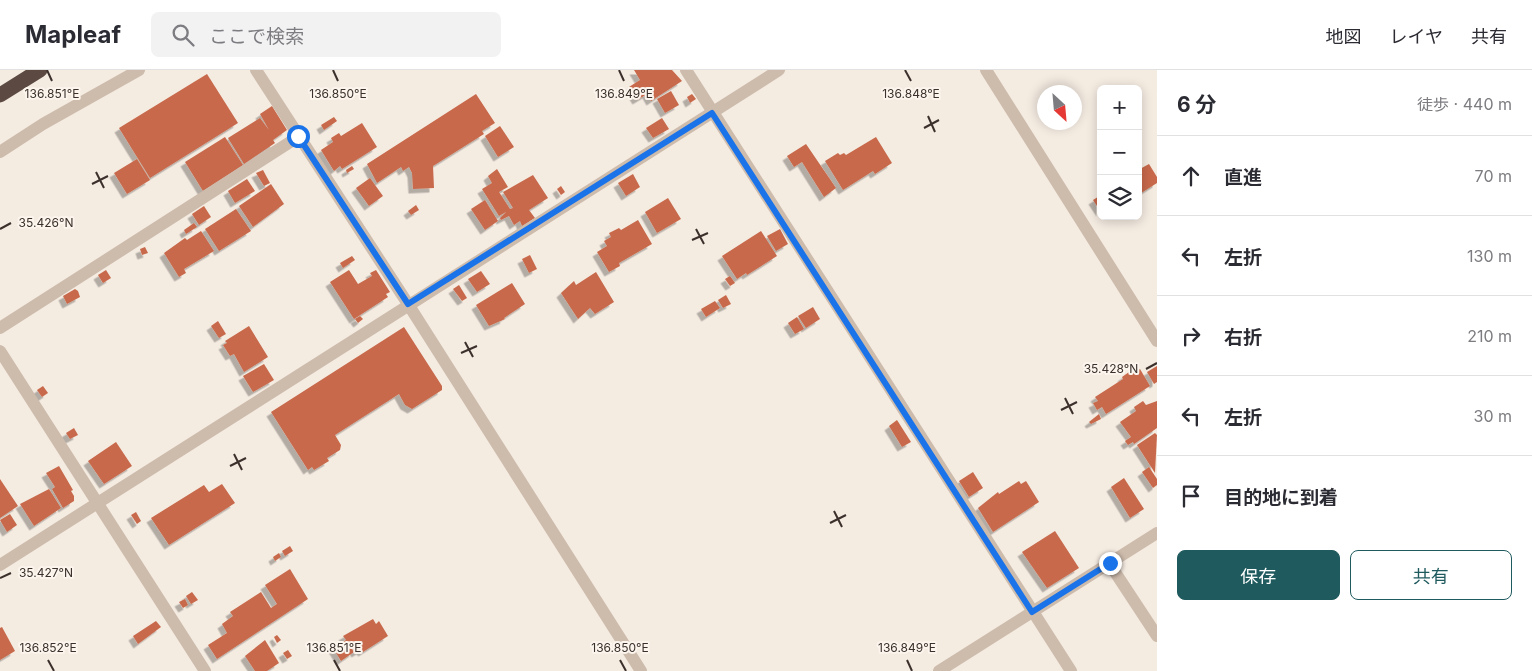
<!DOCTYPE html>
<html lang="ja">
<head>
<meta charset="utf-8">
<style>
	body { margin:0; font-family:Inter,"Noto Sans JP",sans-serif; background:#f2f2f3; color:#2b2b33 }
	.controls { position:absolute; right:15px; top:15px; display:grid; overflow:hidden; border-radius:8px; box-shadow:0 2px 12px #0003 }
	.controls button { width:45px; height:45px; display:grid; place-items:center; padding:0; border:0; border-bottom:1px solid #e1e1e2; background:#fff; color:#2b2b33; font:25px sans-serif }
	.compass { position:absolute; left:1037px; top:15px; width:45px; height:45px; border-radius:50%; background:#fff; box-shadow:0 2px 12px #0003; rotate:154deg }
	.stop { position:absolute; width:15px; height:15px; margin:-11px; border:4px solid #1a73e8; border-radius:50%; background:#fff }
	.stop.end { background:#1a73e8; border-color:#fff; box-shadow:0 1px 5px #0008 }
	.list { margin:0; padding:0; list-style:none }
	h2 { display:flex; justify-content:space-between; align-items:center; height:65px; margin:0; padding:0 20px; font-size:21px }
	h2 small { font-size:16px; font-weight:400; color:#7c7c81 }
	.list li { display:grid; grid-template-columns:32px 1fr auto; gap:15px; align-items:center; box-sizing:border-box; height:80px; padding:0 20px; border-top:1px solid #e1e1e2 }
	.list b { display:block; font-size:19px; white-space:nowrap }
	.list em { font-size:16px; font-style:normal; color:#7c7c81 }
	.actions { display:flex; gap:10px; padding:15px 20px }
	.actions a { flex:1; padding:11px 0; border:1px solid #1f5a5e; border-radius:8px; text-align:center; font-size:18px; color:#1f5a5e }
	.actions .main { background:#1f5a5e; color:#fff }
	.icon { flex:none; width:28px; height:28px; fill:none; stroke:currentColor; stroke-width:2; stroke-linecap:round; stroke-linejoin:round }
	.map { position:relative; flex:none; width:1157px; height:601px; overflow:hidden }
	header { display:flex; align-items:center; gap:30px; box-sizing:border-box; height:70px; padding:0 25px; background:#fff; border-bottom:1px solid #e1e1e2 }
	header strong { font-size:24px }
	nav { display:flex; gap:28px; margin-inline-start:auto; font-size:18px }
	.search { width:350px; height:45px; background:#f2f2f3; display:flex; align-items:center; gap:12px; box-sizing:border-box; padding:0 18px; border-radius:8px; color:#7c7c81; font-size:19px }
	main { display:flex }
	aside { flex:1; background:#fff }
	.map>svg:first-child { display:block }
	.building { fill:#c8694b; filter:url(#shadow) }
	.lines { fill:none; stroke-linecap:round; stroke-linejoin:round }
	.minor { stroke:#cdbbac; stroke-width:12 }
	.highway { stroke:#5c4a42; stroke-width:15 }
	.route { stroke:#1a73e8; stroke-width:6 }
	.ticks { fill:none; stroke:#3b302b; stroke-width:2 }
	.ticks-label { font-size:12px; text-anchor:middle; fill:#3b302b; stroke:#fbf5ee; stroke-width:4; stroke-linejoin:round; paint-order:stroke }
</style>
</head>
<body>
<header>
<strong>Mapleaf</strong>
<div class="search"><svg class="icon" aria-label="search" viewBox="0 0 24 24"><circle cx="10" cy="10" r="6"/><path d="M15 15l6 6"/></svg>ここで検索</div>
<nav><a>地図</a><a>レイヤ</a><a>共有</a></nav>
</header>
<main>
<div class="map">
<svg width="1157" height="601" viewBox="0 0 1157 601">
	<defs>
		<filter id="shadow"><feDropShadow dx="-4.5" dy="4.5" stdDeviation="0" flood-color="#0004"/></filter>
	</defs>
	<rect width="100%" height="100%" fill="#f4ebe1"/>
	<g class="building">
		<polygon points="634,0 672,0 682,11 651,31 647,24 637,30 629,17 640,10"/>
		<polygon points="207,4 238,53 150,108 119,58"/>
		<polygon points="671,21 679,35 665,43 657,29"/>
		<polygon points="476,24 495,53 482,61 484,64 433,96 434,118 413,119 412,103 409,97 403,101 401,97 377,113 367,94"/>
		<polygon points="692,24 696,29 690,33 687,27"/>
		<polygon points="272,36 287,60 273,70 275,73 244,94 228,68 260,48 269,60 260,44"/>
		<polygon points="334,47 337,51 324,60 321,55"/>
		<polygon points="662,48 669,59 653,68 646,58"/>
		<polygon points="362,53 377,77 342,99 340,96 334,101 321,80 333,72 331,68 339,63 341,66"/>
		<polygon points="500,56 514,77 498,87 485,66"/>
		<polygon points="225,67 243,95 203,121 185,92"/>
		<polygon points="876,67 892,93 875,104 873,101 843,120 825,91 838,83 840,85 844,83 846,85"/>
		<polygon points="806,74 836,118 824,127 802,92 794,97 787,86"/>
		<polygon points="137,89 150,110 127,124 114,103"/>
		<polygon points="1149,94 1157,107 1157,113 1138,125 1138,100"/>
		<polygon points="352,96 354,99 347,103 346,100"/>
		<polygon points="497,99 508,117 499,122 510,139 513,138 503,122 533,105 548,128 529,140 535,148 522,156 520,151 514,155 509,146 501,150 500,148 506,142 499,146 482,119 492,113 488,106"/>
		<polygon points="263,100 270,113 264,116 256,103"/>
		<polygon points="633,104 640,117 626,126 618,113"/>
		<polygon points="370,108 383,126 369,136 356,118"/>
		<polygon points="247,109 255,121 235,133 228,121"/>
		<polygon points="271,114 284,134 253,157 239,136"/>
		<polygon points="561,116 565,122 561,125 557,119"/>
		<polygon points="1101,125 1101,142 1093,130"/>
		<polygon points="668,128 681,149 657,163 645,142"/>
		<polygon points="485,130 498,151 485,160 471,139"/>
		<polygon points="416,135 419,140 411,145 408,141"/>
		<polygon points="204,136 211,147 199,155 192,144"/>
		<polygon points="236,139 251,161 219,181 205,159"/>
		<polygon points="638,150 652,174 619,193 620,196 609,202 597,182 607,176 604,171 611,167 609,163 619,158 621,160"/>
		<polygon points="194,153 197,157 186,164 184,160"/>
		<polygon points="780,159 788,174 776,181 767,166"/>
		<polygon points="201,161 214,181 184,199 186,203 179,207 164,183 185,168 187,170"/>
		<polygon points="761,161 777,186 747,205 746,203 737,209 722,186"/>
		<polygon points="145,177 148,183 142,185 140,179"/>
		<polygon points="530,185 537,199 529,203 522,189"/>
		<polygon points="352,186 355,190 343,198 340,193"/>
		<polygon points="106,200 111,208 103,213 98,205"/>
		<polygon points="349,200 358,214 372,206 370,203 376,200 390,222 386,224 388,227 354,249 330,212"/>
		<polygon points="481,201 490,214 477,222 468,209"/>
		<polygon points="596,202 614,232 595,244 590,238 578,249 561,223 574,211 576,215"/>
		<polygon points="730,206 735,213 730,216 725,209"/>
		<polygon points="512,213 525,234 504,248 505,249 489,256 476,235"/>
		<polygon points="459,215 467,228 462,231 453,219"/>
		<polygon points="75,219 78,221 80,227 67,234 63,226"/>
		<polygon points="726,225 731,234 723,238 718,230"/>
		<polygon points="715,231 720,238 706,247 701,239"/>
		<polygon points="813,237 820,249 806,258 798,246"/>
		<polygon points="360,246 363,249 358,253 355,249"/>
		<polygon points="797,247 804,259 795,264 788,253"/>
		<polygon points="218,251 226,264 219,268 211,256"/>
		<polygon points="249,256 268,287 244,302 234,284 230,286 223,275 227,273 225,271"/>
		<polygon points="404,257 442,316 442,320 412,339 405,335 399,324 335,365 341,375 340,380 327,388 329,391 314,400 312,397 308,400 271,342"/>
		<polygon points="264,294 274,310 253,322 243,306"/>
		<polygon points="1157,296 1157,312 1154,314 1147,302"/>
		<polygon points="1140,299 1150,316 1106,344 1102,337 1097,340 1093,333 1098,331 1095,327 1123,309 1122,307 1129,302 1131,304"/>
		<polygon points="43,316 48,323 42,327 37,320"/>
		<polygon points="1143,331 1146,335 1157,331 1157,358 1134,374 1133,372 1128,375 1125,371 1131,367 1120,352 1136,341 1134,337"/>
		<polygon points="1099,344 1101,349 1091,354 1089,352"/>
		<polygon points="897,350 911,372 902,377 889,356"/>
		<polygon points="74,358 78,365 70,369 66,363"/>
		<polygon points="1155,363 1157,365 1155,403 1137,375"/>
		<polygon points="116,372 132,396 104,414 88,391"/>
		<polygon points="59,396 73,420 71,421 74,426 74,431 63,438 52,419 55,417 46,403"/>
		<polygon points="1149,397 1157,409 1157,415 1153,418 1142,402"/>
		<polygon points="973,402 983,418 969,427 959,411"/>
		<polygon points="1124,408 1144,439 1130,448 1111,417"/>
		<polygon points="0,409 18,436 0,448"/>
		<polygon points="1019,411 1021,414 1026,411 1039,432 993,462 978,438 998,422 999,424"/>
		<polygon points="222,414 235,433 169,475 151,448 204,415 209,422"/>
		<polygon points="49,419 61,438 34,456 20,434"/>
		<polygon points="136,442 141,451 137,454 131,445"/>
		<polygon points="10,444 17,455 7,462 0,450"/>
		<polygon points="1055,461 1079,498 1047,518 1022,482"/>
		<polygon points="290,476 293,481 285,486 282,481"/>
		<polygon points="279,483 281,487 275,491 273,487"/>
		<polygon points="290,499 308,529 217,589 208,575 227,563 222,554 233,546 230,542 261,522 271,538 277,534 265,515"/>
		<polygon points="192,522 198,530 191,534 186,526"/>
		<polygon points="185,529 188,535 183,538 179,532"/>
		<polygon points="373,549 376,554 379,551 388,566 363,582 361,580 356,583 350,573 348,574 354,582 341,591 333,578 346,570 343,566"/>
		<polygon points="156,551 161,557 138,574 133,566"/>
		<polygon points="2,557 15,581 0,590 0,558"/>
		<polygon points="277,565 281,570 277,573 274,567"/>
		<polygon points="265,570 279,593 267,601 255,601 245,586"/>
		<polygon points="288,580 292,586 287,589 283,583"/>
	</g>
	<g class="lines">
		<g class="minor">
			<polyline points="256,0 408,234 641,601"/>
			<polyline points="686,0 1071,601"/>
			<polyline points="986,0 1157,271"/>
			<polyline points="0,82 43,54 139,0"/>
			<polyline points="0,258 298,67"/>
			<polyline points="0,281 205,601"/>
			<polyline points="1109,493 1157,566"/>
			<polyline points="0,495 779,0"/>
			<polyline points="939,601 1157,463"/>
		</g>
		<polyline class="highway" points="0,25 40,0"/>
	</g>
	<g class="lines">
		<polyline class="route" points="298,66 408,234 712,43 1032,542 1110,493"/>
	</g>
	<path class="ticks" d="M47,0L52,11M333,0L338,11M619,0L624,11M905,0L911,11M928,46L935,62M924,58L939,50M96,102L104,118M92,114L108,106M0,159L11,153M696,159L704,174M692,170L708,163M465,272L473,287M461,283L477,276M1146,299L1157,293M1065,328L1073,344M1061,340L1077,332M234,384L242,400M230,396L246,388M834,441L842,457M830,453L846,445M0,508L11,503M48,590L54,601M334,590L340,601M620,590L626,601M907,590L912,601"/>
	<g class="ticks-label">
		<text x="52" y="28">136.851°E</text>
		<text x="338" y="28">136.850°E</text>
		<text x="911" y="28">136.848°E</text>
		<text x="624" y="28">136.849°E</text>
		<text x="46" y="157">35.426°N</text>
		<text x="1111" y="303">35.428°N</text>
		<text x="46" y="507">35.427°N</text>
		<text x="48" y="582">136.852°E</text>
		<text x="334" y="582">136.851°E</text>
		<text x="620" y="582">136.850°E</text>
		<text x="907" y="582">136.849°E</text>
	</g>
</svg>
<div class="controls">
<button>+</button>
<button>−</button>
<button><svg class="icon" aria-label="layers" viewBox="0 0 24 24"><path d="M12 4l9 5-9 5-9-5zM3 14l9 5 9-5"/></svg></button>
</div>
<svg class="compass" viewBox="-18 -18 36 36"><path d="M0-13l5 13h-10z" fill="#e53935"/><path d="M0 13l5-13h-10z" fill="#7c7c81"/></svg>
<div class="stop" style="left:298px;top:66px"></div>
<div class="stop end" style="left:1110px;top:493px"></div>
</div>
<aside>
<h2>6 分<small>徒歩 · 440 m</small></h2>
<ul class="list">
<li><svg class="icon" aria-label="ahead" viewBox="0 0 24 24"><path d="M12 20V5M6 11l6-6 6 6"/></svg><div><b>直進</b></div><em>70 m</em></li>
<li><svg class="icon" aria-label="left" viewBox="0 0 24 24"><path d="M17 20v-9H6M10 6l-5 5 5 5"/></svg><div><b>左折</b></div><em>130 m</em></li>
<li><svg class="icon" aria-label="right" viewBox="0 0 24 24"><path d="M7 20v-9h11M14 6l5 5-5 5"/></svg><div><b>右折</b></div><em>210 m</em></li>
<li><svg class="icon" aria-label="left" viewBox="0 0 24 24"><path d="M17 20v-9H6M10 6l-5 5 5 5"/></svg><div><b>左折</b></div><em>30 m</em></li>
<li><svg class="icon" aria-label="arrive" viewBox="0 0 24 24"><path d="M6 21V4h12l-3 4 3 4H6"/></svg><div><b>目的地に到着</b></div></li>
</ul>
<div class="actions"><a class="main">保存</a><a>共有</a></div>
</aside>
</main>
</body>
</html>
